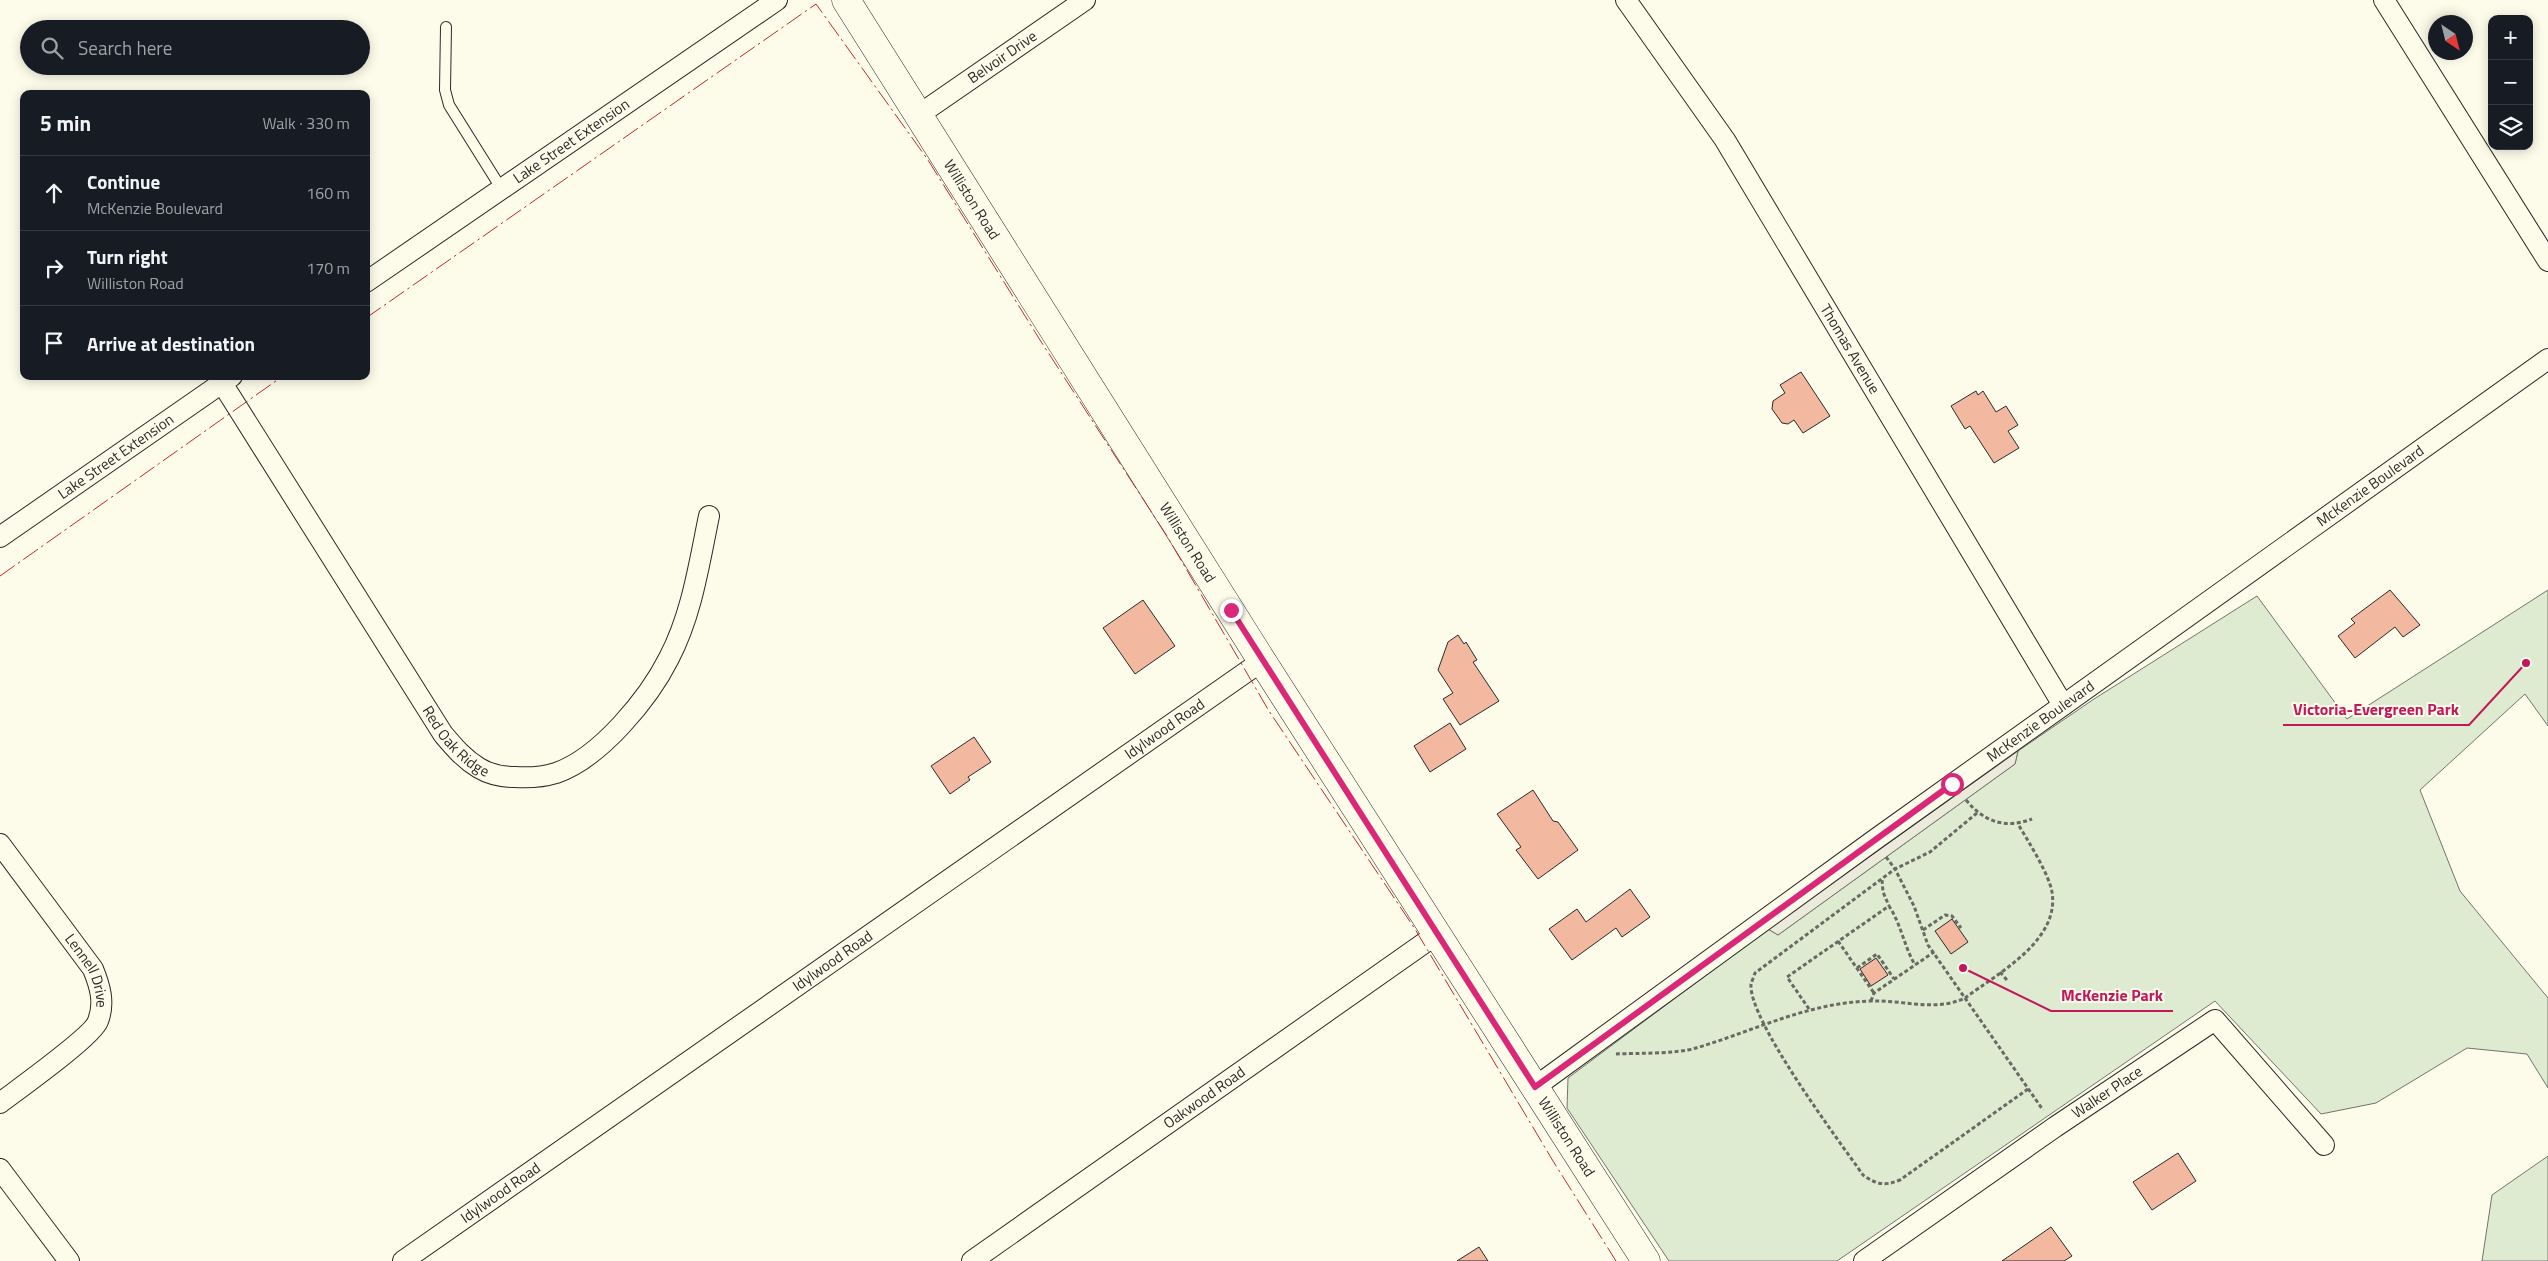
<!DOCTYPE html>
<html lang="en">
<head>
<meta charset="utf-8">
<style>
	body { margin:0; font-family:"Titillium Web",sans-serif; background:#242831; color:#f1f3f6 }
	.controls { position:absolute; right:15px; top:15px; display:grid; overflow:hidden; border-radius:10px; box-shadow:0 2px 12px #0003 }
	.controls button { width:45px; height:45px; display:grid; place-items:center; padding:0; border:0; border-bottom:1px solid #363941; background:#171b24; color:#f1f3f6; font:25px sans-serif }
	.compass { position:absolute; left:2428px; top:15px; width:45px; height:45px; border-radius:50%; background:#171b24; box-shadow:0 2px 12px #0003; rotate:145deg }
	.stop { position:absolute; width:15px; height:15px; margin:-11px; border:4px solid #db2777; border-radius:50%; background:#fff }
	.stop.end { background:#db2777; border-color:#fff; box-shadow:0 1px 5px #0008 }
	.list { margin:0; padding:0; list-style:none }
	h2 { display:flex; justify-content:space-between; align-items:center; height:65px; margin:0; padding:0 20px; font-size:21px }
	h2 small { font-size:16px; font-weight:400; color:#9ea1a6 }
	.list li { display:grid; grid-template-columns:32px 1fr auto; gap:15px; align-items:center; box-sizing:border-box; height:75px; padding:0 20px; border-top:1px solid #363941 }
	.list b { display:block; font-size:19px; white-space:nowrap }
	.list p { margin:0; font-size:16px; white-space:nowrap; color:#9ea1a6 }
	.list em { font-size:16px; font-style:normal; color:#9ea1a6 }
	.icon { flex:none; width:28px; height:28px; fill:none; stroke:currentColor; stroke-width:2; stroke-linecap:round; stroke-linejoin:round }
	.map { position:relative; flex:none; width:2548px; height:1261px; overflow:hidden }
	.search { position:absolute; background:#171b24; box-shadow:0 2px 12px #0003; left:20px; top:20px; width:350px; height:55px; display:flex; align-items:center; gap:12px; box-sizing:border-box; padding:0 18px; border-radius:28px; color:#9ea1a6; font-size:19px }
	.panel { position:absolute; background:#171b24; box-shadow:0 2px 12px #0003; left:20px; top:90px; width:350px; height:290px; border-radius:10px }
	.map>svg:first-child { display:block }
	.green { fill:#deebd1; stroke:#74746e }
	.parking { fill:#eceadb; stroke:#74746e }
	.building { fill:#f2b8a0; stroke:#2b2b2b }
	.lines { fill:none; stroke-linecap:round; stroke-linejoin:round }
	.service-casing { stroke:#2b2b2b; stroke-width:12 }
	.minor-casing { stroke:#2b2b2b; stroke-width:22 }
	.secondary-casing { stroke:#2b2b2b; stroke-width:29 }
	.path { stroke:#6a6964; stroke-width:3; stroke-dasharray:4 2.5; stroke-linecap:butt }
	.service { stroke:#fdfbea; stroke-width:10 }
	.minor { stroke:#fdfbea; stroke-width:20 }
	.secondary { stroke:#fdfbea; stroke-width:28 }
	.power { stroke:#c62828; stroke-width:1; stroke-dasharray:18 4 2.5 4; stroke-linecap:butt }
	.route { stroke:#db2777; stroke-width:6 }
	.labels { text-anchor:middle; stroke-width:4; stroke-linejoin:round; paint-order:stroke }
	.street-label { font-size:15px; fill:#2b2b2b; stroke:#fdfbea }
	.leader { fill:none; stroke:#c2185b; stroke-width:2 }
	.callout-dot { fill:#c2185b; stroke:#fdfbea; stroke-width:2 }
	.callout-label { font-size:16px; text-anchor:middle; font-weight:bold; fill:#c2185b; stroke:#fdfbea; stroke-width:4; stroke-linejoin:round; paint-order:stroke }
</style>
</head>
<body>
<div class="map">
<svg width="2548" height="1261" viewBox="0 0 2548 1261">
	<rect width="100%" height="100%" fill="#fdfbea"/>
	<g class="green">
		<polygon points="2548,590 2548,726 2525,694 2420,790 2460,891 2548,998 2548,1088 2527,1054 2467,1048 2376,1103 2321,1114 2215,1001 1837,1261 1669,1261 1567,1108 1568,1078 1768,929 1778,935 2015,764 2018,751 2094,699 2257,596 2347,719"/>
		<polygon points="2548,1156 2548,1261 2482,1261 2492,1195"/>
	</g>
	<polygon class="parking" points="2018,751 2015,764 1778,935 1768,929"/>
	<g class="building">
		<polygon points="1801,372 1830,416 1803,433 1794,420 1788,424 1782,423 1772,409 1773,401 1785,393 1780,385"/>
		<polygon points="1976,391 1978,395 1983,391 1996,412 2006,406 2018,425 2008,431 2019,448 1994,463 1970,426 1965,429 1951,406"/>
		<polygon points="2390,590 2420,625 2403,637 2395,627 2355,658 2338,636 2355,623 2351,619"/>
		<polygon points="1143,600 1175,646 1135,674 1103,628"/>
		<polygon points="1458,635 1464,644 1466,642 1477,660 1473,662 1499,701 1460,725 1443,699 1453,693 1438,670 1448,642"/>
		<polygon points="1450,723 1466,749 1430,772 1414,746"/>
		<polygon points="974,737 991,762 968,777 970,780 950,794 931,766"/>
		<polygon points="1533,790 1553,821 1558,822 1578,850 1538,879 1516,850 1521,847 1497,814"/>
		<polygon points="1630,889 1650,917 1622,937 1616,928 1572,960 1549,929 1577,909 1586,922"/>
		<polygon points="1952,919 1968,942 1951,954 1935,931"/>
		<polygon points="1876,958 1888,975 1871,986 1860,969"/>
		<polygon points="2178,1153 2196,1181 2152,1210 2133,1182"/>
		<polygon points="2051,1227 2072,1256 2064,1261 2002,1261"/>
		<polygon points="1479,1247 1488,1261 1457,1261"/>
	</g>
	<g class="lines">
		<g class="service-casing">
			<polyline id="service" points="446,27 445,90 449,105 501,188"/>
		</g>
		<g class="minor-casing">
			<g id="minor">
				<path id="s1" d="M1626,0L1725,140L2063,705"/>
				<polyline points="2384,0 2548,261"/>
				<path id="s2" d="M920,114L1085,0"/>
				<path id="s3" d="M366,282L777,0"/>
				<path id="s4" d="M222,383L443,734C454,747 464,759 479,768C489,774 503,777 515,777C529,778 543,777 556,773C600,758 649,698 669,658C692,614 699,564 709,516"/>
				<path id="s5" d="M0,537L232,376"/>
				<path id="s6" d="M0,844L93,969C100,986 105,1003 98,1021C93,1036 17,1090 0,1103"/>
				<path id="s7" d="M1535,1087L1873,841L2548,359"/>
				<polyline points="0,1169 69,1261"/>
				<path id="s8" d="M403,1261L1262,661"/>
				<path id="s9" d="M972,1261L1437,934"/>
				<path id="s10" d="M1864,1261L2055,1127L2215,1020L2324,1145"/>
			</g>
		</g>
		<g class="secondary-casing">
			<g id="secondary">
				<path id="s11" d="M846,0L1262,661L1646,1261"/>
			</g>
		</g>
		<g class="path">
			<path d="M1966,800C1984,822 2005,829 2032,819"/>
			<path d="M1977,813L1930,852L1895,869L1755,973C1754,976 1752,981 1751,984C1748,1020 1840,1142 1863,1175C1877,1185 1885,1186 1900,1180L2028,1089"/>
			<polyline points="1886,857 1895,869 1914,906 1928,945 2043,1110"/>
			<polyline points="1882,880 1883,892 1889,906"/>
			<polyline points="1923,930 1945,915 1952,916 1961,928"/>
			<polyline points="1838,941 1874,993"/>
			<polyline points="1857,968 1877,954 1894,979"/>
			<polyline points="2000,972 2007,980"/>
			<polyline points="1871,1001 1874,993 1934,952"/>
			<path d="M1809,1009L1787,977L1889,906C1901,924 1904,946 1915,965"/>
			<path d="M1616,1054C1639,1053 1676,1054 1696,1048C1754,1031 1809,1002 1872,1001C1904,1000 1935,1012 1965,998C1998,973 2060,941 2052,892C2049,874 2028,841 2018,824"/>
		</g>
		<use href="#service" class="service"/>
		<use href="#minor" class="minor"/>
		<use href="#secondary" class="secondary"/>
		<g class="power">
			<polyline points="366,318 816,4 928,160 1040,340 1167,536 1269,711 1415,929 1553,1161 1616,1261"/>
			<polyline points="0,576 283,376"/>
		</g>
	</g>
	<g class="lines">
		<polyline class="route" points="1231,610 1535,1087 1952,784"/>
	</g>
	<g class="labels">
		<g class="street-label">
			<text dy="5" stroke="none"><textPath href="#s2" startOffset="100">Belvoir Drive</textPath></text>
			<text dy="5" stroke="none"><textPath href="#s3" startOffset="249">Lake Street Extension</textPath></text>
			<text dy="5" stroke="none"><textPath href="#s11" startOffset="236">Williston Road</textPath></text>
			<text dy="5" stroke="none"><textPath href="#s1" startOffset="415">Thomas Avenue</textPath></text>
			<text dy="5" stroke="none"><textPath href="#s5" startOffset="141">Lake Street Extension</textPath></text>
			<text dy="5" stroke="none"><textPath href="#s7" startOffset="1029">McKenzie Boulevard</textPath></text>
			<text dy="5" stroke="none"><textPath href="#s11" startOffset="641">Williston Road</textPath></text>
			<text dy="5" stroke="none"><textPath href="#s7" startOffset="624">McKenzie Boulevard</textPath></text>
			<text dy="5" stroke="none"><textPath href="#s8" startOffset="929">Idylwood Road</textPath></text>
			<text dy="5" stroke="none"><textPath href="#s4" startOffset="429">Red Oak Ridge</textPath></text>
			<text dy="5" stroke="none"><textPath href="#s8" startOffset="524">Idylwood Road</textPath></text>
			<text dy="5" stroke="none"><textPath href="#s6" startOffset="155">Lennell Drive</textPath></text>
			<text dy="5" stroke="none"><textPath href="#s10" startOffset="296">Walker Place</textPath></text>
			<text dy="5" stroke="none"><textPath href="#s9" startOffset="284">Oakwood Road</textPath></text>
			<text dy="5" stroke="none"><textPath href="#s11" startOffset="1346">Williston Road</textPath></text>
			<text dy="5" stroke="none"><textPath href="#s8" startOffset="119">Idylwood Road</textPath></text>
		</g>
	</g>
	<path class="leader" d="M2526 663L2469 725H2283M1963 968L2051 1011H2173"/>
	<g class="callout-dot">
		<circle cx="2526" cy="663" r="5"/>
		<circle cx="1963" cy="968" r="5"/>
	</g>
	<g class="callout-label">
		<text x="2376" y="715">Victoria-Evergreen Park</text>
		<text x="2112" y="1001">McKenzie Park</text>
	</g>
</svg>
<div class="controls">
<button>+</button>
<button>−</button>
<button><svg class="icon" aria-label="layers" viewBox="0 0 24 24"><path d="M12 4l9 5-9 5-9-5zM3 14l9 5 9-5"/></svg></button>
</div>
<svg class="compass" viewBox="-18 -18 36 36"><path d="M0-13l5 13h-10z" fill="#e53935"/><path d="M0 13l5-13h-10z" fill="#9ea1a6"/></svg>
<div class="stop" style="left:1952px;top:784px"></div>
<div class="stop end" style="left:1231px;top:610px"></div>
<div class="search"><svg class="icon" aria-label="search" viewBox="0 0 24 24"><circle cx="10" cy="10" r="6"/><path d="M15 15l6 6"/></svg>Search here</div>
<section class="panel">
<h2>5 min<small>Walk · 330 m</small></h2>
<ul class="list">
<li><svg class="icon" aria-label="ahead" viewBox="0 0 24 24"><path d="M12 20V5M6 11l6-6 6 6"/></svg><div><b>Continue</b><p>McKenzie Boulevard</p></div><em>160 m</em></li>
<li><svg class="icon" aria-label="right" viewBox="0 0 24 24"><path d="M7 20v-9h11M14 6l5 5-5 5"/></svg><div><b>Turn right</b><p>Williston Road</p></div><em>170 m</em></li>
<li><svg class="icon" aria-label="arrive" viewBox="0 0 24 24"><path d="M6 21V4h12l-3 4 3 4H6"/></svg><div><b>Arrive at destination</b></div></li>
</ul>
</section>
</div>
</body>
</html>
